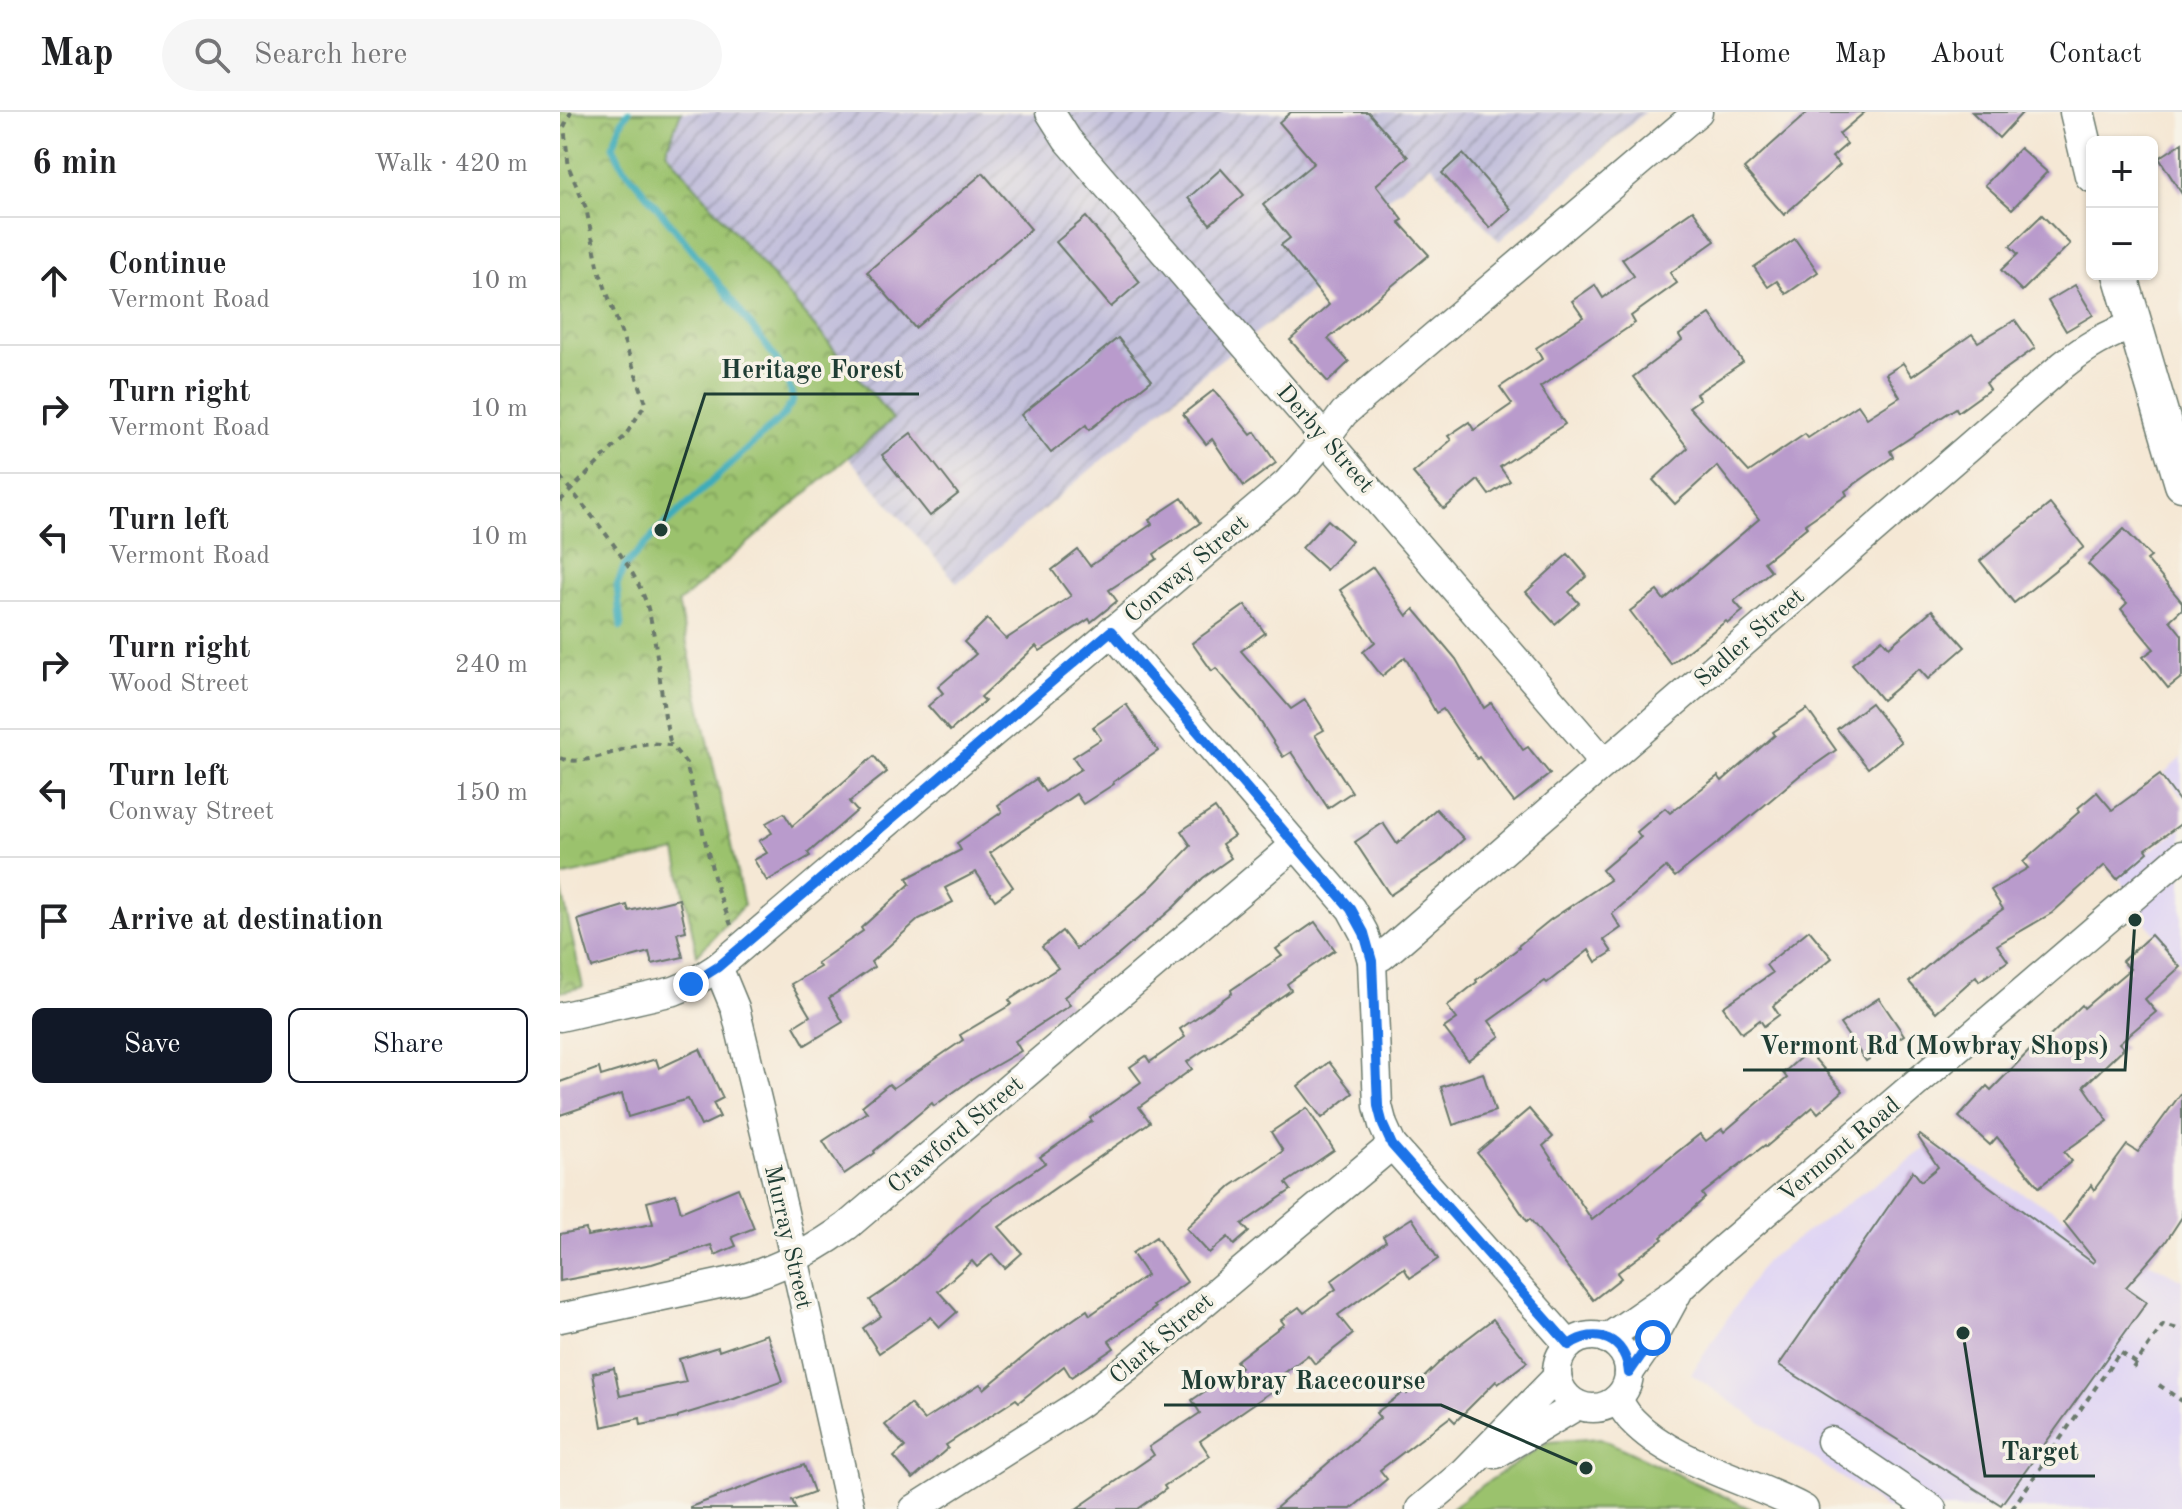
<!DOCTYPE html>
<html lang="en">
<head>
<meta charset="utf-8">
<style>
	body { margin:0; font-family:"Old Standard TT",serif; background:#f6f6f6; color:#202124 }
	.controls { position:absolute; right:24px; top:24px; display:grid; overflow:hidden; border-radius:12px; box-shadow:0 2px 6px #0004 }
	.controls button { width:72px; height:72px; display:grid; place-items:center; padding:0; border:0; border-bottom:2px solid #e0e0e0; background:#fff; color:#202124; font:40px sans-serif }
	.stop { position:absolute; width:24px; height:24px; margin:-18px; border:6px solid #1a73e8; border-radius:50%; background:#fff }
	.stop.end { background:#1a73e8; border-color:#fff; box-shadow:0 2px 8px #0008 }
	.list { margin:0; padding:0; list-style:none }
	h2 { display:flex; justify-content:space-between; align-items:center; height:104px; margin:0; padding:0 32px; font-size:34px }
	h2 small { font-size:26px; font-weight:400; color:#757577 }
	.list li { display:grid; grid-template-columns:52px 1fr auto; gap:24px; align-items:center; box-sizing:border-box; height:128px; padding:0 32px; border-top:2px solid #e0e0e0 }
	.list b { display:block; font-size:30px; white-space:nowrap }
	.list p { margin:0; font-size:26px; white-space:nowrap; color:#757577 }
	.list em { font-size:26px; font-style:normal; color:#757577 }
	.actions { display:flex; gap:16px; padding:24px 32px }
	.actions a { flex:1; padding:18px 0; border:2px solid #111827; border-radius:12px; text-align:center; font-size:28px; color:#111827 }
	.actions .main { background:#111827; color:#fff }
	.icon { flex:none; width:44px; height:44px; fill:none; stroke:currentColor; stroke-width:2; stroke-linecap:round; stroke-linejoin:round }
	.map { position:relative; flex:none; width:1622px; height:1397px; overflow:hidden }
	header { display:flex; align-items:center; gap:48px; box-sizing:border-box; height:112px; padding:0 40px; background:#fff; border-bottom:2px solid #e0e0e0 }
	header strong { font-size:38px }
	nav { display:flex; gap:44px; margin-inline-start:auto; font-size:28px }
	.search { width:560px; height:72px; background:#f6f6f6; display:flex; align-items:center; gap:20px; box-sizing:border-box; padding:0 28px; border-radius:44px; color:#757577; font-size:30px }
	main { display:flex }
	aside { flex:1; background:#fff }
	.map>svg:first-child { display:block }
	.built { fill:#dfd4f4 }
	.industrial { fill:url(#industrial-furrows) }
	.park { fill:url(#park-crowns); stroke:#5d8050; stroke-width:2 }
	.pitch { fill:#9bc26d; stroke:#5d8050; stroke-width:2 }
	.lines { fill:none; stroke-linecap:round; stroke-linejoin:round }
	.stream { stroke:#3dacba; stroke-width:7 }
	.building { fill:#b99bcc }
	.minor-casing { stroke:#6a796c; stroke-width:31 }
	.major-casing { stroke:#6a796c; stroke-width:37 }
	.path { stroke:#6a796c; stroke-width:4; stroke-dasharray:6 6; stroke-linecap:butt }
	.minor { stroke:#fff; stroke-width:28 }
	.major { stroke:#fff; stroke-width:34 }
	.route { stroke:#1a73e8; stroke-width:10 }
	.labels { text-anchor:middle; stroke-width:7; stroke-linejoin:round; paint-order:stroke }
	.street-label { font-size:24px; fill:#1f3d34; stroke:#f7f3e8 }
	.leader { fill:none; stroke:#1f3d34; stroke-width:3 }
	.callout-dot { fill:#1f3d34; stroke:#f7f3e8; stroke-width:3 }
	.callout-label { font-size:26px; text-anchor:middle; font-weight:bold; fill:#1f3d34; stroke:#f7f3e8; stroke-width:7; stroke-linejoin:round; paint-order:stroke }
</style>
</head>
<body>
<header>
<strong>Map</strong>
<div class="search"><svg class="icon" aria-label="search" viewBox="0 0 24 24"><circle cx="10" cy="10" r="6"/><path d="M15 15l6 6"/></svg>Search here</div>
<nav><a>Home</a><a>Map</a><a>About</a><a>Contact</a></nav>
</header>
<main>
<aside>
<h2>6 min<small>Walk · 420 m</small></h2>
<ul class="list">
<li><svg class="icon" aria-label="ahead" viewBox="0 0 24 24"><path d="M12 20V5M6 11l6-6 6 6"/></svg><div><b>Continue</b><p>Vermont Road</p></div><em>10 m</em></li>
<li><svg class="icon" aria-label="right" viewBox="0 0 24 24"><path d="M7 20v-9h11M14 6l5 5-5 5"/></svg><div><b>Turn right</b><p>Vermont Road</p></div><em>10 m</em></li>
<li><svg class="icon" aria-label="left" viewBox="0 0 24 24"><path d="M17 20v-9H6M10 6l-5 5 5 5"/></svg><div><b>Turn left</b><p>Vermont Road</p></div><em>10 m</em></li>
<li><svg class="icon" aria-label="right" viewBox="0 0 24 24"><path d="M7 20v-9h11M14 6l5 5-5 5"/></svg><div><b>Turn right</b><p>Wood Street</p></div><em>240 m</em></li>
<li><svg class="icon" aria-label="left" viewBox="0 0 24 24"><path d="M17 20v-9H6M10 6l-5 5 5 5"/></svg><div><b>Turn left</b><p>Conway Street</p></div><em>150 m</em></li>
<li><svg class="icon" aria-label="arrive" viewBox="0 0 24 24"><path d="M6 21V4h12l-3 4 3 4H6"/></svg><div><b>Arrive at destination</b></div></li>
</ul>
<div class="actions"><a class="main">Save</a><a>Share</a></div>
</aside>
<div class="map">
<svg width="1622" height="1397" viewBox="0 0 1622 1397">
	<defs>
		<pattern id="industrial-furrows" width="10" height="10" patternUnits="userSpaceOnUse" patternTransform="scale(2)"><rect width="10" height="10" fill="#c3c0db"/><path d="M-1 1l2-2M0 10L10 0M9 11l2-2" fill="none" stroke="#9e9db2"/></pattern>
		<pattern id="park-crowns" width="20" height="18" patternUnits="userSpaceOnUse" patternTransform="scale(2)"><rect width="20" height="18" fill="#9bc26d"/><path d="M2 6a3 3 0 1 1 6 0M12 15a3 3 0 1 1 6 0" fill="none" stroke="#7e9f5a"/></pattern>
	</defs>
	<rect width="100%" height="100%" fill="#f7f3e8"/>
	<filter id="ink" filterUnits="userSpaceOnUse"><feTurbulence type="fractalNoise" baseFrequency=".0125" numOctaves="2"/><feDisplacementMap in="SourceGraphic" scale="16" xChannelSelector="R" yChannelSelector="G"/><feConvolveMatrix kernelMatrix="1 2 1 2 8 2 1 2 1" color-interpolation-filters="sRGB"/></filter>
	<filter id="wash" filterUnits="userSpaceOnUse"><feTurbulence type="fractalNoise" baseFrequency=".006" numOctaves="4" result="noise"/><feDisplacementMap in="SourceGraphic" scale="32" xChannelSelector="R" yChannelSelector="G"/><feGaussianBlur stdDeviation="1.8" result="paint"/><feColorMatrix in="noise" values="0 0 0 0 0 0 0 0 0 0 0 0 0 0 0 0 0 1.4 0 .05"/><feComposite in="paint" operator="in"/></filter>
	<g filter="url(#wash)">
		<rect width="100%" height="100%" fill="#f5e8d5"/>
		<g class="built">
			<polygon points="1622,645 1622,686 1604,661"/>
			<polygon points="1622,716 1622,852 1583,808 1557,762"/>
			<polygon points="1372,1032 1622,1168 1622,1397 1327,1397 1131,1262 1205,1149"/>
		</g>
		<polygon class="industrial" points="121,0 1085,0 939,129 871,53 788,116 805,138 650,256 397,471 288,345 332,307 106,38"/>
		<g class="park">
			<polygon points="0,0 121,0 106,39 333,307 118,491 184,793 137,843 116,739 0,765"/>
			<polygon points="0,770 23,875 0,880"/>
		</g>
		<polygon class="pitch" points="1040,1326 1191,1397 891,1397 908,1383 988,1330"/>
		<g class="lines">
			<path class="stream" d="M61,515L57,474L64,455L99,418L223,304L233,289C228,257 206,233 187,209C148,155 104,104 62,53L53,34L62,9L68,0"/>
		</g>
		<g id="blocks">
			<g class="building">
				<polygon points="731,0 808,0 848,45 816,73 843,108 839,110 869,143 768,227 789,250 768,270 730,228 769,193 721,133 730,126 703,93 754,51 719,10"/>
				<polygon points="1248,0 1305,0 1279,22 1287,32 1272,45 1280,53 1224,103 1184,57"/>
				<polygon points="1412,0 1463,0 1439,26"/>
				<polygon points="1622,31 1622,82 1599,46"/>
				<polygon points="1460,36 1487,60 1452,97 1425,73"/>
				<polygon points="903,42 951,97 930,116 882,61"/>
				<polygon points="661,57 684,83 650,112 628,86"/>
				<polygon points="423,61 471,117 355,216 307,160"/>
				<polygon points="1133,98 1155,129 1110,161 1117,171 1071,204 1075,211 980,275 1005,312 940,355 950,369 929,383 918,368 884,397 853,361 891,328 888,324 909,310 914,318 952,292 940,275 982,247 976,236 1023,205 1012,189 1035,173 1043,186 1074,164 1062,147"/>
				<polygon points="1482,103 1510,132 1462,179 1441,158 1458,142 1450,134"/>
				<polygon points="526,105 580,170 551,195 496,130"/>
				<polygon points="1235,127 1258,160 1226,182 1217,169 1208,175 1194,155"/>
				<polygon points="1515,173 1533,203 1506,219 1488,189"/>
				<polygon points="1150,202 1183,250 1136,282 1140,287 1129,295 1189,360 1245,322 1248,326 1298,293 1307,306 1340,285 1326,262 1343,251 1352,264 1412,222 1418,230 1455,208 1475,236 1426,271 1430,277 1398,300 1396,296 1330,339 1333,345 1285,379 1287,383 1245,412 1247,415 1204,450 1211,459 1174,489 1183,499 1168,511 1166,509 1111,552 1070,499 1097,479 1104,488 1199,407 1157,354 1115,392 1093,368 1128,336 1073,265 1122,228 1119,223"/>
				<polygon points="558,226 592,268 529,318 526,313 491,341 461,303"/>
				<polygon points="654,278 691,323 695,320 716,351 684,374 652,327 646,332 623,302"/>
				<polygon points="351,321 398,382 370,404 322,343"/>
				<polygon points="622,386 640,411 594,442 597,447 549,478 557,489 531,510 529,507 480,539 476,534 421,585 425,589 390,619 368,594 383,581 378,575 416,542 404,530 427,507 446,527 511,484 492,458 518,438 530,454 592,412 589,408"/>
				<polygon points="1490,392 1524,435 1454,491 1420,449"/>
				<polygon points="768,408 792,429 766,458 742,436"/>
				<polygon points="1564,417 1591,445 1587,448 1622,490 1622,497 1610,508 1622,523 1622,565 1608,576 1583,545 1594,537 1561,497 1567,491 1528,452"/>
				<polygon points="1008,442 1027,464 1009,480 1019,491 995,512 966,480"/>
				<polygon points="813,455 847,504 854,497 896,547 924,596 931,591 963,638 968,635 990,662 954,690 919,645 917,647 883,597 876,601 845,545 822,564 803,540 815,530 780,478"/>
				<polygon points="685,493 705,521 681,539 731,597 745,588 764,618 755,623 792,680 768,696 731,640 723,645 695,601 656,556 652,559 632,531"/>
				<polygon points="1372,498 1405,535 1368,567 1359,557 1322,588 1292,552 1322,527 1329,535"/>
				<polygon points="1311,591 1341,630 1308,656 1277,617"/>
				<polygon points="566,592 598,639 553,670 554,672 523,692 516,682 430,741 453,775 435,788 416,760 385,776 393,790 359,807 311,850 314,855 269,886 283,910 245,933 234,914 250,904 231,872 260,855 257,851 303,819 301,816 350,772 347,766 401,738 397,731 442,700 438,693 476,667 485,680 521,657 513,645 541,627 533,615"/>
				<polygon points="1247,597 1276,638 1239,664 1200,697 1115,765 1106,755 1052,802 1061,816 1044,828 1052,840 1036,850 1029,838 987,871 985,869 929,909 940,924 908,948 884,916 897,907 887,894 917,870 916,868 959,836 958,834 990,808 1050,768 1042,758 1081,725 1077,720 1105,696 1110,701 1158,664 1162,669 1215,623 1213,620"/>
				<polygon points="314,644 327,660 289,690 297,699 248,741 250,744 207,769 194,748 207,741 199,729 212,721 206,711 224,701 232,714"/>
				<polygon points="1600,663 1622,693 1622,711 1586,737 1588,740 1557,767 1545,753 1492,801 1437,833 1448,849 1419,869 1416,864 1376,900 1349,870 1395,830 1443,797 1431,778 1468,756 1463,750 1520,699 1518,696 1537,680 1552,698"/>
				<polygon points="655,696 674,724 662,732 671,746 643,766 614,795 556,845 504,885 510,893 455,929 461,939 412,967 374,994 372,991 314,1039 315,1041 284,1062 263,1029 307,1000 302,994 329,972 333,976 403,928 400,923 452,892 449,888 498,856 482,835 502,819 516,837 532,824 533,825 589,777 631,734 621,719"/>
				<polygon points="876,697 904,727 878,751 830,783 795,730 823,711 837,732"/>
				<polygon points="119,787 126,819 117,821 123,845 92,852 89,840 32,856 18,808 67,793 69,799"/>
				<polygon points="755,810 775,838 727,872 731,878 627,950 632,957 579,995 590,1010 439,1115 462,1141 445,1156 432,1142 417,1155 412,1149 378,1179 397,1200 380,1215 371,1205 319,1241 303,1216 321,1204 310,1188 334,1172 422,1094 485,1051 480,1045 532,1009 530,1006 581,970 570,955 586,944 590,950 625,925 620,917 672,881 671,878 722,844 716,837"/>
				<polygon points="1249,818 1272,846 1213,894 1219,903 1204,914 1200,908 1182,921 1163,895 1212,861 1206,853"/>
				<polygon points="1591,823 1620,855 1585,887 1596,900 1559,931 1564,936 1524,974 1548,1009 1504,1040 1512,1049 1479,1075 1437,1025 1430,1033 1399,1005 1427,974 1431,978 1479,929 1482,932 1522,893 1524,896 1570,857 1562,849"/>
				<polygon points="1319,886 1344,923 1306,949 1280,912"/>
				<polygon points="140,937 163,986 153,991 160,1005 141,1014 128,987 68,1005 62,982 0,1003 0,970 39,956 41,964 96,947 99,956"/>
				<polygon points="1248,939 1283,979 1258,1001 1253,995 1206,1035 1205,1033 1142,1082 1145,1086 1101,1125 1103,1127 1057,1161 1061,1166 1033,1188 970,1107 967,1109 935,1063 917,1041 969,997 993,1025 983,1034 1032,1108 1140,1022 1146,1029 1162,1017 1164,1020 1227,966 1223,961"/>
				<polygon points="769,950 793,981 762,1006 738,974"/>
				<polygon points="923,961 935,999 893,1013 881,975"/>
				<polygon points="1622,980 1622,1105 1605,1131 1566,1175 1587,1190 1441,1393 1219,1253 1353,1059 1361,1069 1378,1055 1358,1025 1360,1023 1533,1151 1535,1149 1504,1110 1531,1073 1534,1078 1567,1033 1578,1040"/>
				<polygon points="747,996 774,1038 726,1071 731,1078 682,1112 689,1120 674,1133 668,1125 649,1141 626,1116 671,1074 723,1039 711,1020"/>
				<polygon points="178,1076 194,1116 172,1125 176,1134 155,1143 151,1133 92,1152 0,1169 0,1122 26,1117 27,1124 93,1112 87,1090 116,1082 121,1100"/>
				<polygon points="852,1106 878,1147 850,1166 844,1156 778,1203 793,1222 755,1252 748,1243 714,1269 718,1275 640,1329 650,1344 604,1374 606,1377 578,1397 516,1397 594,1343 589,1335 640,1301 632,1288 681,1255 676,1249 724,1212 721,1208 739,1195 744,1201 776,1177 771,1169 826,1129 823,1124"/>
				<polygon points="596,1125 627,1170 593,1194 595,1196 549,1229 554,1236 511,1265 504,1254 459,1290 456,1287 386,1333 388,1336 353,1367 334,1345 345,1335 325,1313 350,1292 364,1308 420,1272 424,1277 488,1225 527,1198 530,1203 587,1163 572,1141"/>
				<polygon points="933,1207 967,1250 938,1272 936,1269 895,1310 890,1305 820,1358 827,1367 791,1397 715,1397 820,1306 816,1301 845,1279 847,1282 890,1240"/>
				<polygon points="207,1222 223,1269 174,1287 118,1304 118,1306 81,1313 80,1306 42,1315 33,1261 54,1256 60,1284 126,1270 119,1247 158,1235 159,1239"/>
				<polygon points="244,1353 254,1380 232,1388 236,1397 130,1397 130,1395"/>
			</g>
		</g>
	</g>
	<g filter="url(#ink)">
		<use href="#blocks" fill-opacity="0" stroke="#6a796c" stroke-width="2"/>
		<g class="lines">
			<g class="minor-casing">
				<g id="minor">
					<polyline points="490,0 507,27 1044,650"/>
					<polyline points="551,519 791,797 804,821 812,849 818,994 823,1013 832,1033 1009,1233"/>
					<path d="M812,849L822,844L833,835L1503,253C1526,235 1547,222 1575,213"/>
					<polyline points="158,855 175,896 223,1096 290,1397"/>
					<polyline points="0,905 114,879 131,872 158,855 727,371 757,337 784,301 1138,0"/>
					<path d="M0,1206L182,1167C221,1156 254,1138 287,1114L735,733"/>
					<circle cx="1033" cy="1260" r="36"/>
					<polyline points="1046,1227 1120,1176 1157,1142 1622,743"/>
					<polyline points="1069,1261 1093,1226 1118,1180"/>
					<path d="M1057,1287C1062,1294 1066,1302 1072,1308C1113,1352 1191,1368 1244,1397"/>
					<polyline points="1271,1329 1372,1397"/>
					<polyline points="936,1342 1018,1293"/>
					<polyline points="354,1397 519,1292 566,1256 832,1033"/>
					<polyline points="860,1397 904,1360 997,1265"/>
				</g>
			</g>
			<g class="major-casing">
				<g id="major">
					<polyline points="1517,0 1532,63"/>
					<polyline points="1560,162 1622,372"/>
				</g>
			</g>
			<g class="path">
				<path d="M0,365C28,399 74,452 87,493C100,538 99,587 111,633"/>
				<polyline points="0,389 65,324 86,291 39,158 26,96 9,56 4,15 11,0"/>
				<path d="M0,646C24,656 60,635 84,632C93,630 103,633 111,633L126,651L157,777L171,813"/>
				<polyline points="1573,1256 1603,1213 1622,1218"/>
				<polyline points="1599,1273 1622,1289"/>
				<polyline points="1452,1397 1560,1240 1576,1251"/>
			</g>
			<use href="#minor" class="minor"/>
			<use href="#major" class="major"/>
		</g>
	</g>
	<g class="lines" filter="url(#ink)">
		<path class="route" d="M131,872L158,855L551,519L791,797L804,821L812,849L818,994L823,1013L832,1033L1009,1233C1037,1214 1066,1227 1069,1261L1093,1226"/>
	</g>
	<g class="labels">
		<g class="street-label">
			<text transform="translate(766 326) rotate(49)" y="8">Derby Street</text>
			<text transform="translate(626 456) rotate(-40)" y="8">Conway Street</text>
			<text transform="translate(1189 525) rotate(-41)" y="8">Sadler Street</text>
			<text transform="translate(395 1022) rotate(-40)" y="8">Crawford Street</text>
			<text transform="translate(1279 1037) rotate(-40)" y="8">Vermont Road</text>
			<text transform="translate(229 1125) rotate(77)" y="8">Murray Street</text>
			<text transform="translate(601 1226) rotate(-40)" y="8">Clark Street</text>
		</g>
	</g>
	<path class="leader" d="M101 418L145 282H359M1575 808L1565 958H1183M1026 1356L881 1293H604M1403 1221L1425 1364H1535"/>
	<g class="callout-dot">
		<circle cx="101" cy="418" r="8"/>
		<circle cx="1575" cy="808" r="8"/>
		<circle cx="1026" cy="1356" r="8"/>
		<circle cx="1403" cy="1221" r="8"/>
	</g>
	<g class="callout-label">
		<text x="252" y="266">Heritage Forest</text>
		<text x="1374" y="942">Vermont Rd (Mowbray Shops)</text>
		<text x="743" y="1277">Mowbray Racecourse</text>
		<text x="1480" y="1348">Target</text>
	</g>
</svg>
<div class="controls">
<button>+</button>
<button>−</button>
</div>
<div class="stop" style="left:1093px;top:1226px"></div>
<div class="stop end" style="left:131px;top:872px"></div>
</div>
</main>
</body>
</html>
